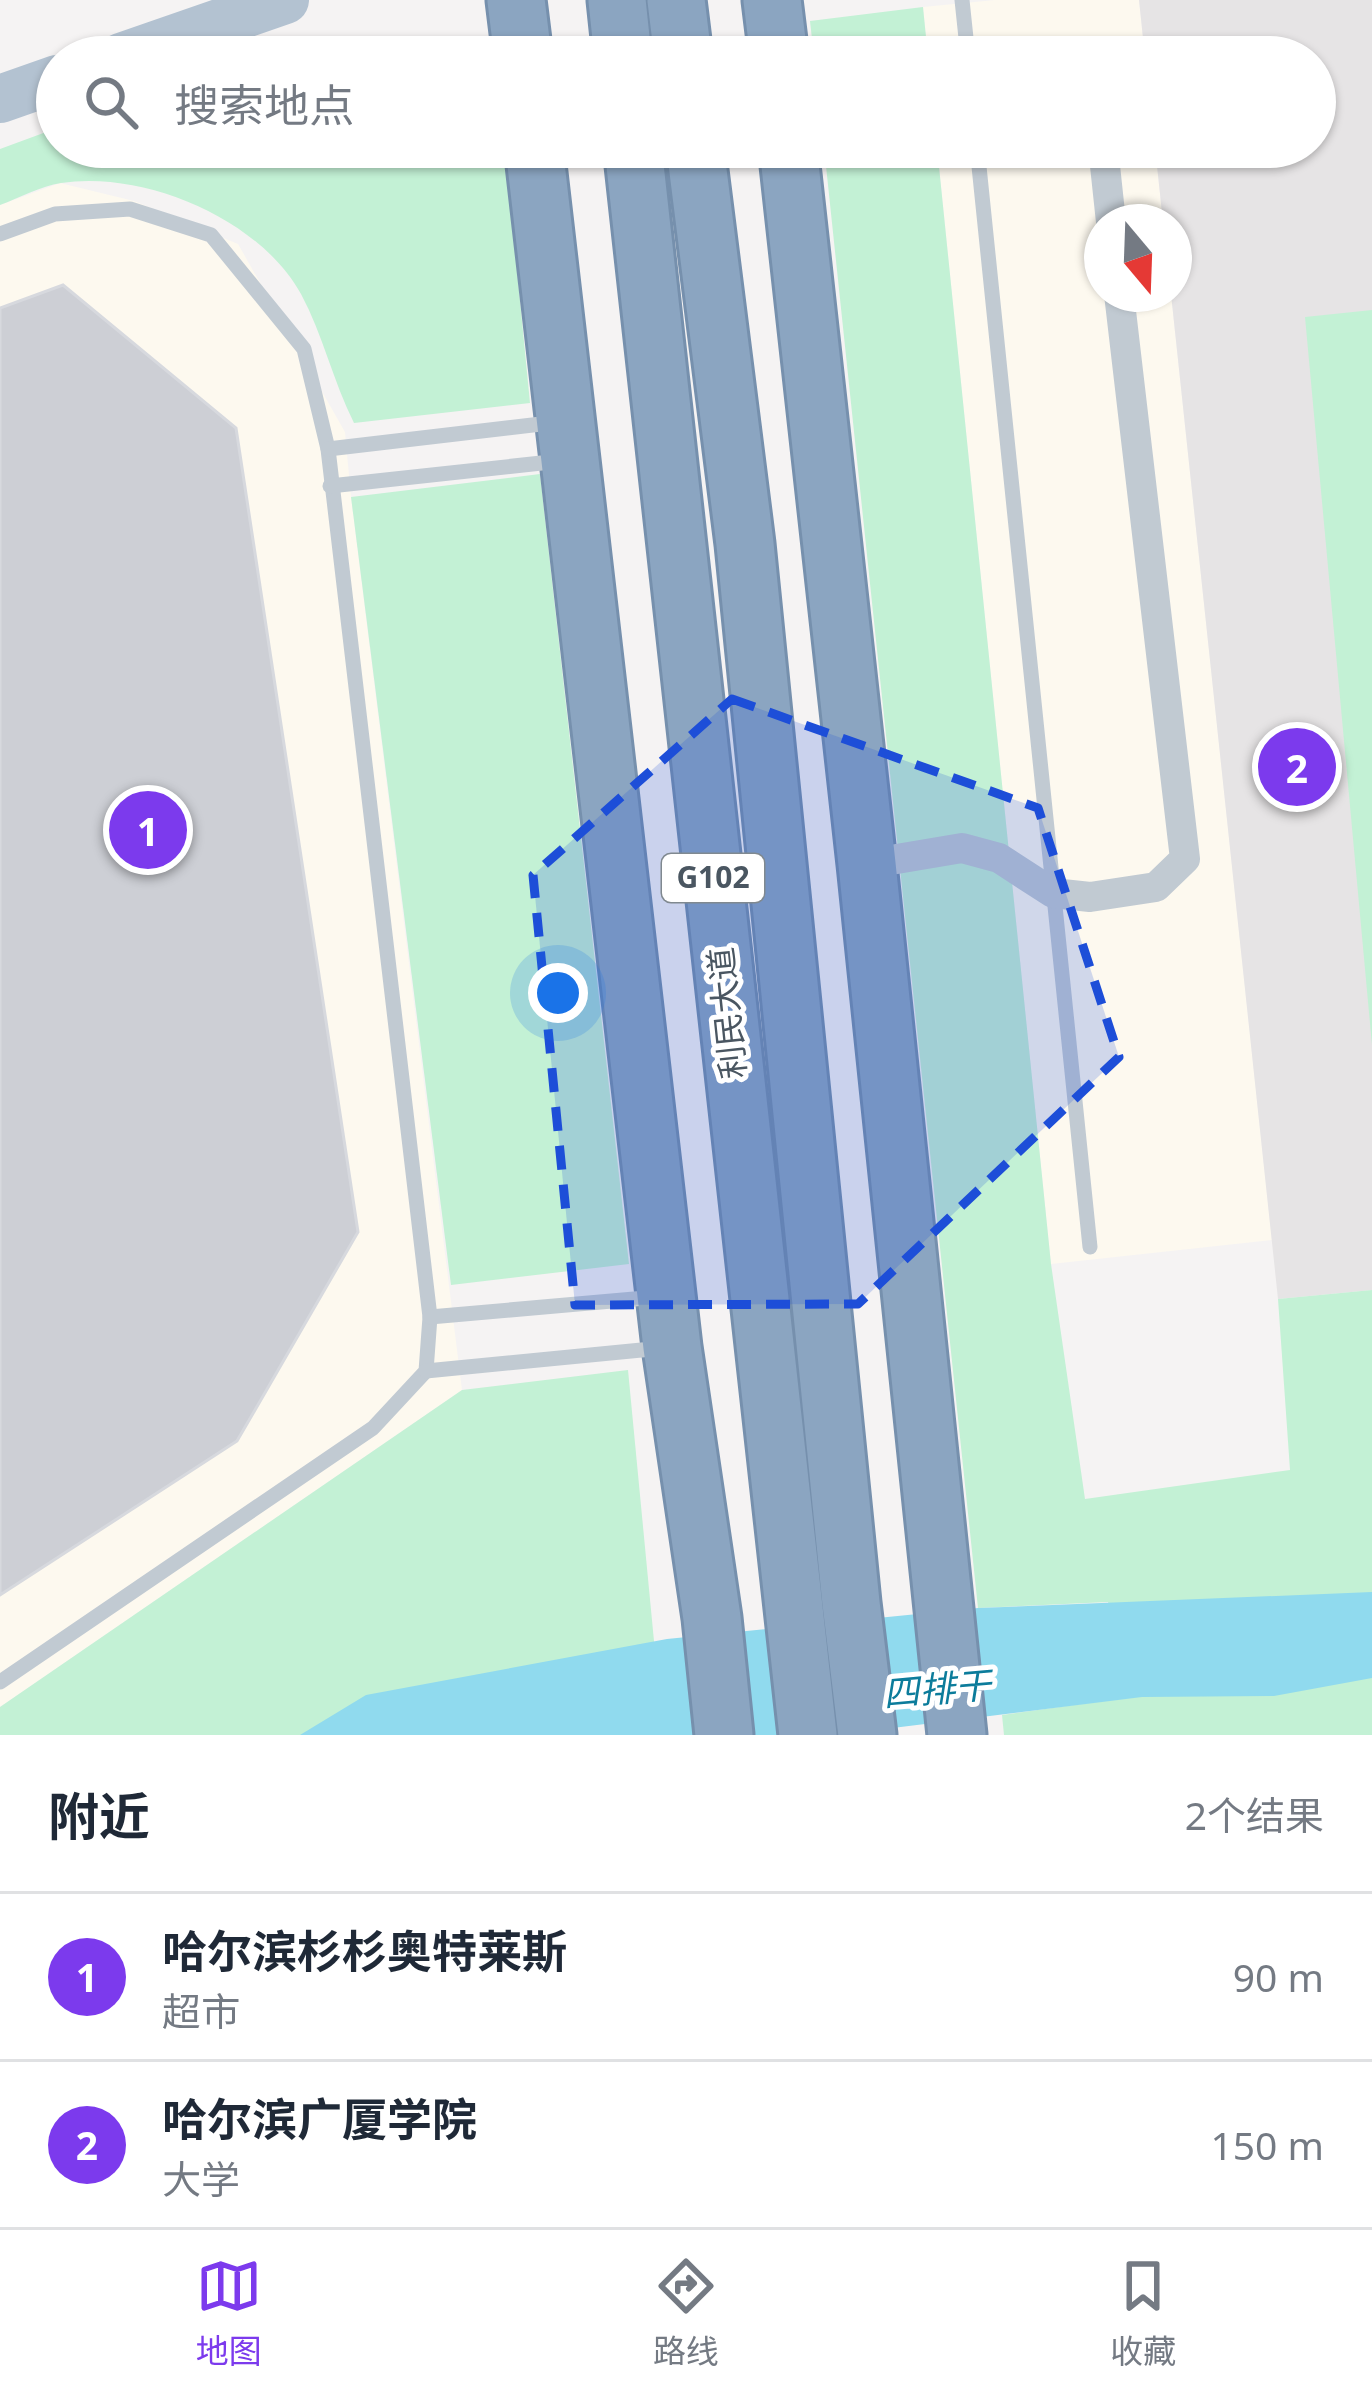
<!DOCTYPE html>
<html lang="zh">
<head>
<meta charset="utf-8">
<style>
	body { margin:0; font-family:"Noto Sans","Noto Sans SC",sans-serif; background:#f2f2f3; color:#1f2937 }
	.compass { position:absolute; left:1084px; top:204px; width:108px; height:108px; border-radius:50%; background:#fff; box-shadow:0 3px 9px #0004; rotate:161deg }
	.you { position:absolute; left:558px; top:993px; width:42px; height:42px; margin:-30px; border:9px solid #fff; border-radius:50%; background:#1a73e8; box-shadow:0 0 0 18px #1a73e833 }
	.badge { display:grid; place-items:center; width:78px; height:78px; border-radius:50%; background:#7c3aed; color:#fff; font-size:39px; font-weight:700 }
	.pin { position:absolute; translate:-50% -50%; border:6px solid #fff; box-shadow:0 3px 12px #0006 }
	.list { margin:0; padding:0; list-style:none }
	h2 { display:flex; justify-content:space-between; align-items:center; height:156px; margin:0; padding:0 48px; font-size:51px }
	h2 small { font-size:39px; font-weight:400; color:#747a83 }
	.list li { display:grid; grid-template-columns:78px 1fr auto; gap:36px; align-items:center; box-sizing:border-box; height:168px; padding:0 48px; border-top:3px solid #e0e1e3 }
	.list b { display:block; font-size:45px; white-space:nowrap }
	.list p { margin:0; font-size:39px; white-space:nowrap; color:#747a83 }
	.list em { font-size:39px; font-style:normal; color:#747a83 }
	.icon { flex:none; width:66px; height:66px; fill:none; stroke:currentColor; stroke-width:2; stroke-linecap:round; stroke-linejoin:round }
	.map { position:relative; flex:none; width:1372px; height:1735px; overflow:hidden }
	.search { position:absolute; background:#fff; box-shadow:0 3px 9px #0004; left:36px; right:36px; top:36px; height:132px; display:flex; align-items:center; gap:30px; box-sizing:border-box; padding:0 42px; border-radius:66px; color:#747a83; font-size:45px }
	.sheet { height:492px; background:#fff }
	nav { display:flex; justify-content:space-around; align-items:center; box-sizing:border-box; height:168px; border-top:3px solid #e0e1e3; background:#fff; font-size:33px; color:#747a83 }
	nav a { display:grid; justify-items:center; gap:6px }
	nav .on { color:#7c3aed }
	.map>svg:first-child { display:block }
	.commercial { fill:#fdf9ef }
	.education { fill:#e6e4e5 }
	.green { fill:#c3f1d5 }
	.water { fill:#90daee }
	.building { fill:#cdcfd5; stroke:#d7d9de; stroke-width:3 }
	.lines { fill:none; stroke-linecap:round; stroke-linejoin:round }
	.highway-casing { stroke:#7690ad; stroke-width:63 }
	.lane { stroke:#c1cad2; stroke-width:15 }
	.street { stroke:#c1cad2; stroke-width:30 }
	.primary { stroke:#b3c2d1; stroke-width:48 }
	.highway { stroke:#8ba5c1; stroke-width:57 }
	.marked { fill:#1d4ed8; fill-opacity:0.2; stroke:#1d4ed8; stroke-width:9; stroke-dasharray:24 15; stroke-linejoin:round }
	.labels { text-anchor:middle; stroke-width:10; stroke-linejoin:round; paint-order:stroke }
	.shield { fill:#fff; stroke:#808990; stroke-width:3 }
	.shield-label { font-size:30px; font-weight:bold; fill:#4a5661 }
	.street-label { font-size:33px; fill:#4a5661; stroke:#fff }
	.water-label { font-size:36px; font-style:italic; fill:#0c7c9b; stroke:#fff }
</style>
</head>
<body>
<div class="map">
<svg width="1372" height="1735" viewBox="0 0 1372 1735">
	<rect width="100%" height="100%" fill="#f5f3f3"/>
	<g class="commercial">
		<polygon points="995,0 1139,0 1145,57 928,57 923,7"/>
		<polygon points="937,147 1155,147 1163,222 1102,222 1102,294 1171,294 1272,1240 1051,1264"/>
		<polygon points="60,183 134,201 238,244 345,432 351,497 462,1390 0,1707 0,205"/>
	</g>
	<polygon class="education" points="1139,0 1372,0 1372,1290 1278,1299 1171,294 1174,294 1174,222 1163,222 1155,147 1315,147 1315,57 1145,57"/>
	<g class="green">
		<polygon points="923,7 928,57 814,57 810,21"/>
		<polygon points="305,37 333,57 251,57"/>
		<path d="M57,128V147H505L530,403L354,423C333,381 323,335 301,294C260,219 144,170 61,183C41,186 19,198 0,205V149Z"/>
		<polygon points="824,147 937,147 1051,1264 1085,1499 1290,1470 1278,1299 1372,1290 1372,1735 1004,1735 1002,1715 1131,1697 1108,1602 978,1608"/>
		<polygon points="1372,310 1372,1045 1305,317"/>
		<polygon points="540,474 629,1264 451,1285 351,497"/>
		<polygon points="628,1370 663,1735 0,1735 0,1707 462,1390"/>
	</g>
	<polygon class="water" points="1372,1592 1372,1678 1274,1696 1142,1697 836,1735 300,1735 366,1695 667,1639 978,1608"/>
	<polygon class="building" points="63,285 236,428 358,1232 237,1441 0,1595 0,308"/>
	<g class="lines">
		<g class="highway-casing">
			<g id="highway">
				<polyline points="516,0 523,57"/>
				<polyline points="617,0 623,57"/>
				<polyline points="676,0 683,57"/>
				<polyline points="772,0 779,57"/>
				<polyline points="534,147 672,1347 712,1618 724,1735"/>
				<polyline points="633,147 808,1735"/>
				<polyline points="695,147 745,544 851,1603 867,1735"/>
				<polyline points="788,147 867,864 957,1735"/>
			</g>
		</g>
		<g class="lane">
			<polyline points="962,0 968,57"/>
			<polyline points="977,147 1090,1247"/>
			<polyline points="0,234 55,214 130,209 211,235 304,349 328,449 430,1317 426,1371 373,1428 0,1682"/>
			<polyline points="328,449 558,422"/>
			<polyline points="330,486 560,461"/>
			<polyline points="430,1317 657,1297"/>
			<polyline points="426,1371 662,1348"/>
		</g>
		<g class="street">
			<polyline points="1103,147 1111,222"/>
			<polyline points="867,864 962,848 999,858 1053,893 1090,897 1156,887 1185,859 1119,294"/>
		</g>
		<g class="primary">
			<polyline points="121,57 285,0"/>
			<polyline points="0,99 57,79"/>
		</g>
		<use href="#highway" class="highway"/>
	</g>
	<path class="marked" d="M732,699L1038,808L1119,1057L858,1304L575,1305L533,875Z"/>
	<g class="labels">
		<rect class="shield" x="662" y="854" width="102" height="48" rx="9"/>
		<g class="shield-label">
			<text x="713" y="888">G102</text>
		</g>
		<g class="street-label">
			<text transform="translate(727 1013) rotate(-96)" y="12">利民大道</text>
		</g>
		<g class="water-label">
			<text transform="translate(937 1689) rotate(-5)" y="13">四排干</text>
		</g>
	</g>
</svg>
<svg class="compass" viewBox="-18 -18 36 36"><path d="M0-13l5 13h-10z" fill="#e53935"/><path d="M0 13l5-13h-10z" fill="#747a83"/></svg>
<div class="you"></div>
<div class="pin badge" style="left:148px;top:830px">1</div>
<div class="pin badge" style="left:1297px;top:767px">2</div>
<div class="search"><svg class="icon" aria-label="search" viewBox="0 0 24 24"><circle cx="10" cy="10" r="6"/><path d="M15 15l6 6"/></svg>搜索地点</div>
</div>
<section class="sheet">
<h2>附近<small>2个结果</small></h2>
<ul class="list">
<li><span class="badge">1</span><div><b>哈尔滨杉杉奥特莱斯</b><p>超市</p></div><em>90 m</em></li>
<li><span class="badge">2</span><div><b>哈尔滨广厦学院</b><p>大学</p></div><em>150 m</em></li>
</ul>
</section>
<nav>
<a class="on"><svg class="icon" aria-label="map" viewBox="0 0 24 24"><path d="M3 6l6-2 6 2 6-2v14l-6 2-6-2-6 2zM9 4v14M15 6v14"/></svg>地图</a>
<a><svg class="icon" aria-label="directions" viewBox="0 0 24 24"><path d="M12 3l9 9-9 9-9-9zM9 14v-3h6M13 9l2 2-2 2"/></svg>路线</a>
<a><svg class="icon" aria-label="saved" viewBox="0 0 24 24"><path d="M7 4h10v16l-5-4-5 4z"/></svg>收藏</a>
</nav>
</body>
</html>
